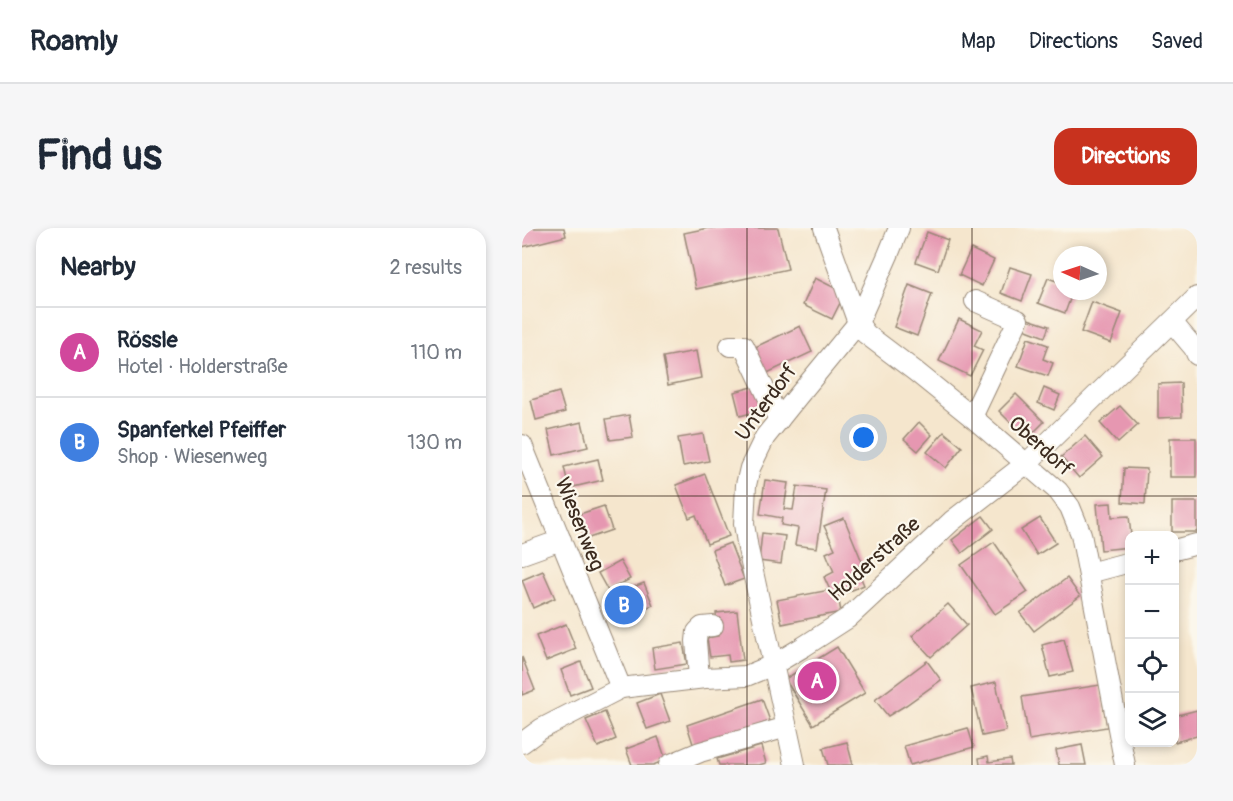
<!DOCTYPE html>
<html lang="en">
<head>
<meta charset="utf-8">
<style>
	body { margin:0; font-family:Pangolin,sans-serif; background:#f6f6f7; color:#1f2937 }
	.controls { position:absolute; right:18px; bottom:18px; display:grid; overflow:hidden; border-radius:12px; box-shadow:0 3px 9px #0003 }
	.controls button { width:54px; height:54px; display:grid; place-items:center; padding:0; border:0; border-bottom:2px solid #e0e1e3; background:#fff; color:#1f2937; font:30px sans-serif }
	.compass { position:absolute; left:531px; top:18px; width:54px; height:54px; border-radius:50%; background:#fff; box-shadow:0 3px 9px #0003; rotate:273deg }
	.you { position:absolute; left:342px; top:210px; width:21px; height:21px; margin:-15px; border:4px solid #fff; border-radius:50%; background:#1a73e8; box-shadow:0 0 0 9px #1a73e833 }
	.badge { display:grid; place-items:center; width:39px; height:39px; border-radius:50%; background:#c8321e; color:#fff; font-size:20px; font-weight:700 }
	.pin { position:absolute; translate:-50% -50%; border:3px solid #fff; box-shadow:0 2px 6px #0006 }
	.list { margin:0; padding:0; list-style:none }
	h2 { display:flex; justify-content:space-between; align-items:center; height:78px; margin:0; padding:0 24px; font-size:26px }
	h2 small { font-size:20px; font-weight:400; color:#747a83 }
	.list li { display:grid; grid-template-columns:39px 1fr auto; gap:18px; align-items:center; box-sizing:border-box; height:90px; padding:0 24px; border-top:2px solid #e0e1e3 }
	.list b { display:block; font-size:22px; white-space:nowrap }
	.list p { margin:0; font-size:20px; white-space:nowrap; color:#747a83 }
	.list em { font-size:20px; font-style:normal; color:#747a83 }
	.icon { flex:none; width:33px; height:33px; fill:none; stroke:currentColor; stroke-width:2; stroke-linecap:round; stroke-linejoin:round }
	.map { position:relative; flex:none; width:675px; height:537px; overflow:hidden; border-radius:18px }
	header { display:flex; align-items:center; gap:36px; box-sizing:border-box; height:84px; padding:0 30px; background:#fff; border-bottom:2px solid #e0e1e3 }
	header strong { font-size:28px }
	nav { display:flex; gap:33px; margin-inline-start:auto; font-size:21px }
	.intro { display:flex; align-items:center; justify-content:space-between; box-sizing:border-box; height:144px; padding:0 36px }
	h1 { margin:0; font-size:42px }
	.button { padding:15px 27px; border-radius:18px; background:#c8321e; color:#fff; font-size:21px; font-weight:700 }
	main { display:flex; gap:36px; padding:0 36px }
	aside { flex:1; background:#fff; border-radius:18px; box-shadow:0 3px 9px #0003 }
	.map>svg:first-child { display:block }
	.building { fill:#e697b1 }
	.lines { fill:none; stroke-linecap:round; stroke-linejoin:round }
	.minor-casing { stroke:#988876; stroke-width:22 }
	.minor { stroke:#fff; stroke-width:20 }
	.grid { fill:none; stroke:#3b2a1e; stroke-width:1.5; stroke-opacity:0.55 }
	.labels { text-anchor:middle; stroke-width:4.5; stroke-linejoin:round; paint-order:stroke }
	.street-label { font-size:21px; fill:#3b2a1e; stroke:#fbf7ec }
</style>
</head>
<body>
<header>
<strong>Roamly</strong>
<nav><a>Map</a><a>Directions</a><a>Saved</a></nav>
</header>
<div class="intro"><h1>Find us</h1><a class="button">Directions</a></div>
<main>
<aside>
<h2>Nearby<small>2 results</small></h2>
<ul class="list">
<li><span class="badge" style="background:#d1479c">A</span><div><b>Rössle</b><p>Hotel · Holderstraße</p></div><em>110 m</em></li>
<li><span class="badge" style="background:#3f7fe0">B</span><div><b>Spanferkel Pfeiffer</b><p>Shop · Wiesenweg</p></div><em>130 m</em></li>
</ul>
</aside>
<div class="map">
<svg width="675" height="537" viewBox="0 0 675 537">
	<rect width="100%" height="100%" fill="#fbf7ec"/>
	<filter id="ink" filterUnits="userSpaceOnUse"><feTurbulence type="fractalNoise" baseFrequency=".0167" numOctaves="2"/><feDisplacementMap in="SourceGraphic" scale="12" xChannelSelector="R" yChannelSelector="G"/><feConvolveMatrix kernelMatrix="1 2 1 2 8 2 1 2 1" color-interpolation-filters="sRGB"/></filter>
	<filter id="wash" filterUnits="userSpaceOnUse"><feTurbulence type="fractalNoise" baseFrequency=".008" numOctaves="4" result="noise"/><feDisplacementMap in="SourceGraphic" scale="24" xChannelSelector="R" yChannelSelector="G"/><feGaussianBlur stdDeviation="1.35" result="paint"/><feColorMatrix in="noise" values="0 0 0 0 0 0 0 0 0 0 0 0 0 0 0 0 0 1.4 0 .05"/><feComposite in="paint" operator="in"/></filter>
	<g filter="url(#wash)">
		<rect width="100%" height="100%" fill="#f5e6cd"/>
		<g id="blocks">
			<g class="building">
				<polygon points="0,0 42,0 44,8 0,19"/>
				<polygon points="186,0 256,0 266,41 174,61 162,5"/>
				<polygon points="405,4 426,12 416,42 394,34"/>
				<polygon points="449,21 472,32 460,58 437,47"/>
				<polygon points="488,39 510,46 500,73 479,65"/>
				<polygon points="293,50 315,61 319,73 310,91 281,77"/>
				<polygon points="526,50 540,55 540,63 551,63 543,85 516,75"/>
				<polygon points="387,57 410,66 395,108 372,99"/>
				<polygon points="570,74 600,85 589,115 559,104"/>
				<polygon points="437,91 460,102 452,118 461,122 448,148 417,133"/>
				<polygon points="506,91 527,98 523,109 502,101"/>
				<polygon points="278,98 290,124 241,147 229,121"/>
				<polygon points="506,110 526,117 521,131 531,135 526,148 496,138"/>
				<polygon points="174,123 179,150 146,157 141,129"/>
				<polygon points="659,155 660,189 636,190 636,156"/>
				<polygon points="238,157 244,181 218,188 212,164"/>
				<polygon points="522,160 538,167 532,182 516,175"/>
				<polygon points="37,164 43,184 14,192 9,172"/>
				<polygon points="494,166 522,194 505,211 477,183"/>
				<polygon points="598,178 616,197 596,215 578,195"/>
				<polygon points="107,187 111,209 88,212 84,191"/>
				<polygon points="60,194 66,219 32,227 26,202"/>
				<polygon points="397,194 410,207 396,223 382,211"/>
				<polygon points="422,204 440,219 424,240 405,224"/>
				<polygon points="181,206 187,233 161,238 156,210"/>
				<polygon points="563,208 581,229 557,250 539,229"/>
				<rect x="648" y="210" width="26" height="39"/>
				<polygon points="76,231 81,252 47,260 42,239"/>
				<polygon points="602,240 625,241 623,276 600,274"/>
				<polygon points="183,246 207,308 185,316 174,287 167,290 154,257"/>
				<polygon points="243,252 266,255 262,281 271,282 275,258 304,262 295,320 273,317 276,300 259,297 260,290 238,286"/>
				<rect x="650" y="274" width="25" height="30"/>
				<polygon points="589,275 590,289 607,288 609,308 608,308 608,319 579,322 575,276"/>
				<polygon points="82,278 90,302 64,311 55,287"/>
				<polygon points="461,288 471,301 440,325 430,312"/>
				<polygon points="322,290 341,336 334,339 342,357 316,368 319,384 260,396 255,372 308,362 302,349 312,344 304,325 313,321 302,298"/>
				<polygon points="518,290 534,315 515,327 499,302"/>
				<polygon points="240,305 263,308 259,336 237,333"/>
				<polygon points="472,314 506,364 473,386 439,337"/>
				<polygon points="208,315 222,351 203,358 190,322"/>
				<polygon points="98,333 108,351 86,363 76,345"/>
				<polygon points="21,343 33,370 11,380 0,352"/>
				<polygon points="545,350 558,368 512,403 498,385"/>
				<polygon points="122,355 131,377 99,389 90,367"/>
				<polygon points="426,376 445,397 409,429 390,408"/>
				<polygon points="215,383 221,432 207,434 206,427 188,429 185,410 196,408 194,385"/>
				<polygon points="44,396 54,421 24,433 14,408"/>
				<polygon points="542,411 551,444 528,449 520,417"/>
				<polygon points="161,415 165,436 133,441 130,420"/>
				<polygon points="315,419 343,465 291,497 263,451"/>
				<polygon points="0,429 13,462 0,467"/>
				<polygon points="405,433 419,452 384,477 366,488 353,472"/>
				<polygon points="59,434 69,459 48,467 39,442"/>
				<polygon points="474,454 484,503 460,508 449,460"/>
				<polygon points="578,457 585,499 507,512 500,469"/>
				<polygon points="138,466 148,493 125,501 115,475"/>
				<polygon points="240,471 248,493 172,519 165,497"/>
				<polygon points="675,482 675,508 653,514 652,488"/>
				<polygon points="83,484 94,511 76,519 64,492"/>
				<polygon points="446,500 452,519 388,537 382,518"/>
				<polygon points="136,509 144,532 131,537 110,537 104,521"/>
				<polygon points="325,514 331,537 306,537 301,520"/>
				<polygon points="560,517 564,537 537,537 534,522"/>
				<polygon points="239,518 244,535 237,537 197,537 195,531"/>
				<polygon points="466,528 467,534 488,531 489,537 458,537 457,530"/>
			</g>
		</g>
	</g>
	<g filter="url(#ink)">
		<use href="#blocks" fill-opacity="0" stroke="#988876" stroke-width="1.5"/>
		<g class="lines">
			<g class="minor-casing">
				<g id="minor">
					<polyline points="302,0 336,95 344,106 393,143 450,189 536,263 548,279 559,306 603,537"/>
					<polyline points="650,94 672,120 675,127"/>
					<polyline points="208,118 222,118 257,192"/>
					<polyline points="450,189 496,92 453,73"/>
					<polyline points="0,217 99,460"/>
					<polyline points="652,322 675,316"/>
					<polyline points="0,326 39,312"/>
					<polyline points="567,345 608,334"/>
					<polyline points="177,450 174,413 175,404 180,399 191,398"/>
					<polyline points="0,515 19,501 99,460 183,450 224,448 251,437 281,419 326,390 430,293 505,235 675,69"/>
					<polyline points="147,537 178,524 265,499"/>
					<polyline points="273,537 226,321 222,296 224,257 228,240 243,209 276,168 336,95 366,27 377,0"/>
				</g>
			</g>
			<use href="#minor" class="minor"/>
		</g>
	</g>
	<path class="grid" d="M225,0V537M450,0V537M0,268H675"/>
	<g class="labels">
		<g class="street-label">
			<text transform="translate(244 174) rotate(-54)" y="7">Unterdorf</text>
			<text transform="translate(519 218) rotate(42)" y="7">Oberdorf</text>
			<text transform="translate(58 296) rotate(68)" y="7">Wiesenweg</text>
			<text transform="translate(352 331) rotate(-42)" y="7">Holderstraße</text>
		</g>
	</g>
</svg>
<div class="controls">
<button>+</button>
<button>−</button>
<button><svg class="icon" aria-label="locate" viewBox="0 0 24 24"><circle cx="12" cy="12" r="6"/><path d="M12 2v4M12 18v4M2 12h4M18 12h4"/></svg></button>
<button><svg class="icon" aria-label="layers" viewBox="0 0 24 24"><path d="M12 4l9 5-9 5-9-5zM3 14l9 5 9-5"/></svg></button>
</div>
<svg class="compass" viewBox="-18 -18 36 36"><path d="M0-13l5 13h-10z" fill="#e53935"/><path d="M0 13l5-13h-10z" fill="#747a83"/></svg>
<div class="you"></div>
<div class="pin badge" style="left:295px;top:453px;background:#d1479c">A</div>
<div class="pin badge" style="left:102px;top:377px;background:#3f7fe0">B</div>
</div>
</main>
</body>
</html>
